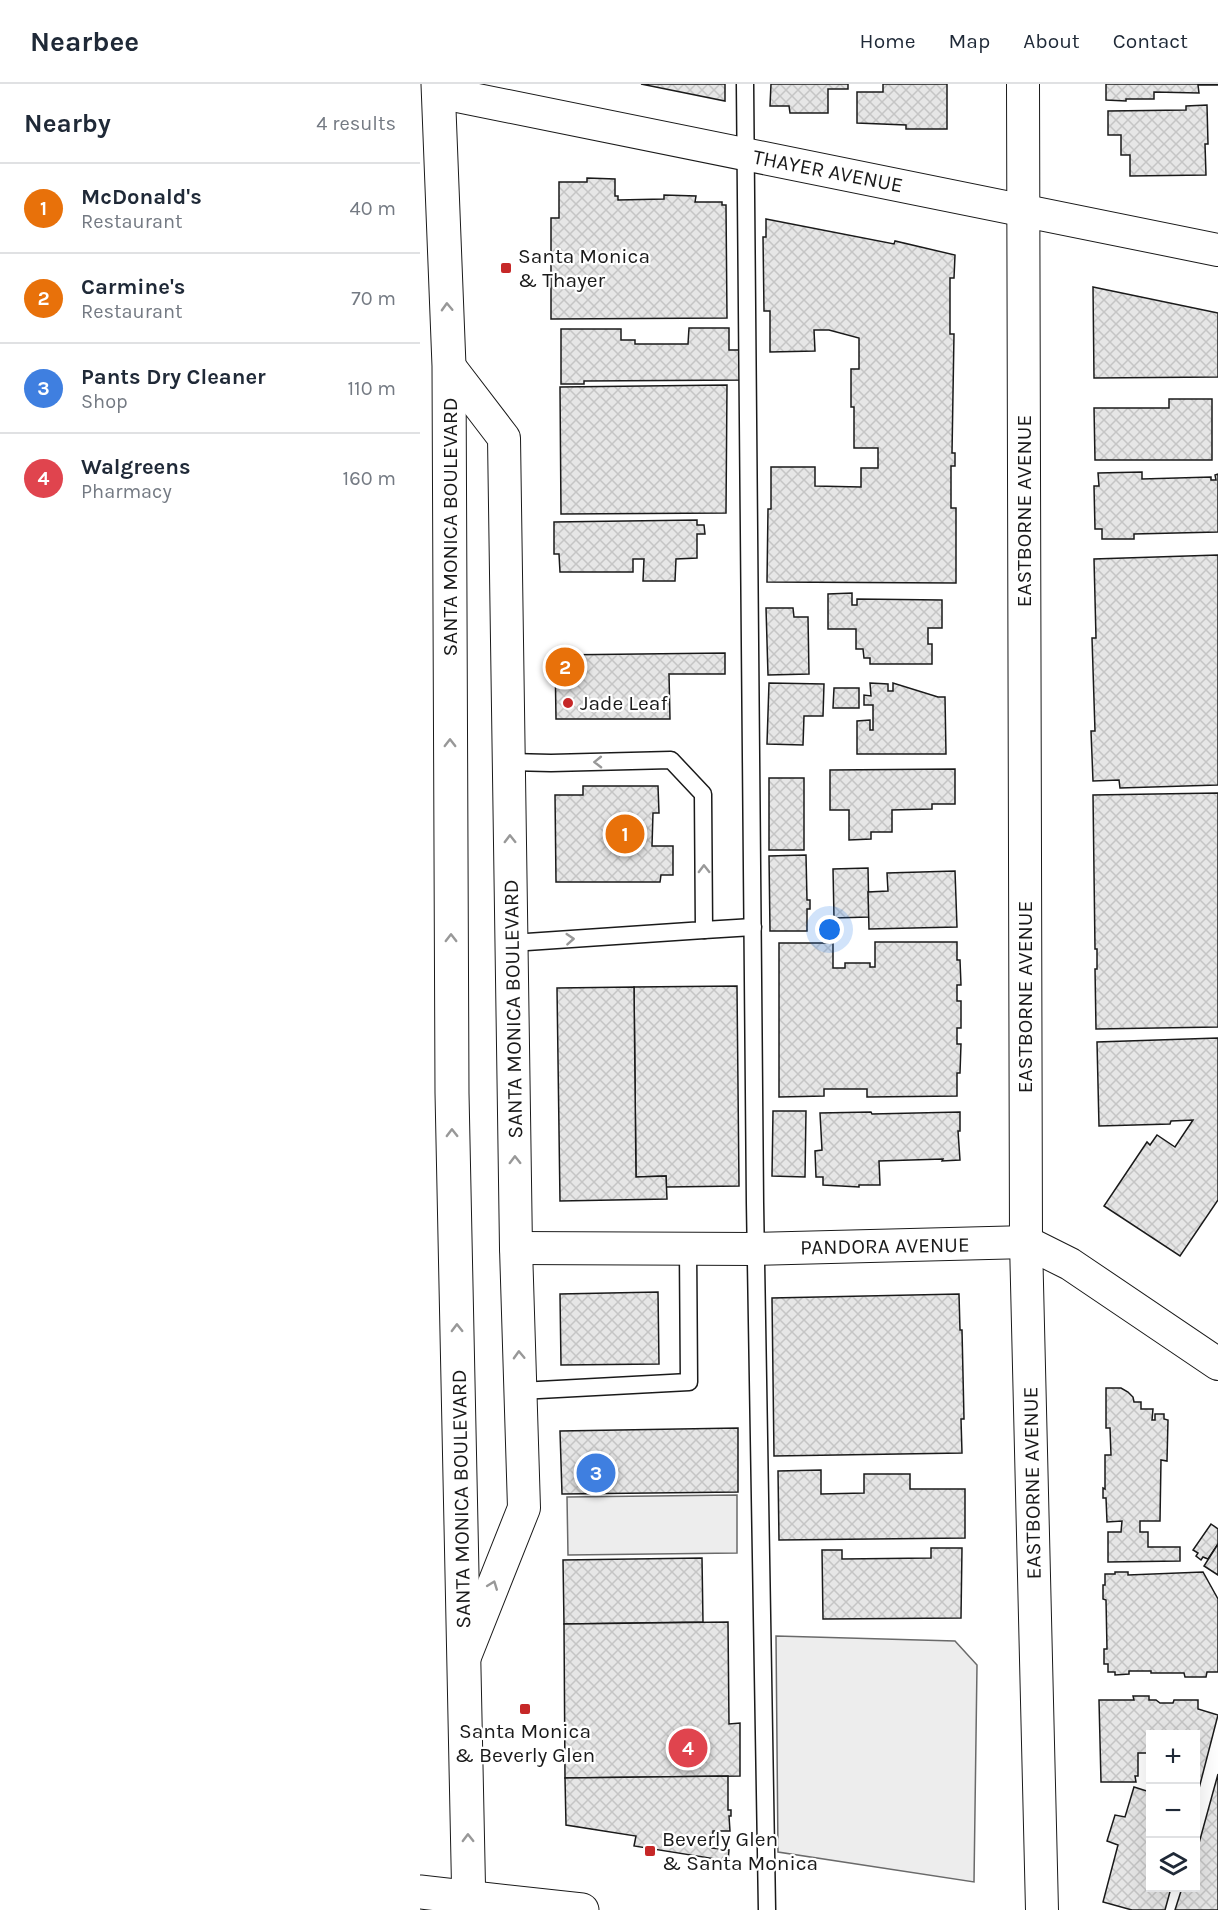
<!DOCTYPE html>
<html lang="en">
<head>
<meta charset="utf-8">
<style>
	body { margin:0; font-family:Karla,sans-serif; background:#f6f6f7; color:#1f2937 }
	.controls { position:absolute; right:18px; bottom:18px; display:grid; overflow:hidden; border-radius:0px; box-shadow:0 6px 24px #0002 }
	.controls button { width:54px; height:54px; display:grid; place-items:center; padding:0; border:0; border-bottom:2px solid #e0e1e3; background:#fff; color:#1f2937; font:30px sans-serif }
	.you { position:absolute; left:410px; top:846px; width:21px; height:21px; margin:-15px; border:4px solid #fff; border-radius:50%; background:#1a73e8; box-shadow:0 0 0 9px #1a73e833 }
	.badge { display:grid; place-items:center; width:39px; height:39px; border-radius:50%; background:#db2777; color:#fff; font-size:20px; font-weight:700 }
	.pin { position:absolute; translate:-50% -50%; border:3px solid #fff; box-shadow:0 2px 6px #0006 }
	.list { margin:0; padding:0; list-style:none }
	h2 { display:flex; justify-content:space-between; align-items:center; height:78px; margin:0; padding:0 24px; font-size:26px }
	h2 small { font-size:20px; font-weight:400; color:#747a83 }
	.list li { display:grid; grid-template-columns:39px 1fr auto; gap:18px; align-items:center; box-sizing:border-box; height:90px; padding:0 24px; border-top:2px solid #e0e1e3 }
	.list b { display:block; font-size:22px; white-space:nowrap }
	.list p { margin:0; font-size:20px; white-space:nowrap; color:#747a83 }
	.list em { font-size:20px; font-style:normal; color:#747a83 }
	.icon { flex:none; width:33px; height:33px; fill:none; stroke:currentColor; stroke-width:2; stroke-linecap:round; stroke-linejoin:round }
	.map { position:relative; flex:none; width:798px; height:1826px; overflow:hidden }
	header { display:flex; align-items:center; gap:36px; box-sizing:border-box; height:84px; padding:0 30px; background:#fff; border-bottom:2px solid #e0e1e3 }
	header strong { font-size:28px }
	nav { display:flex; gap:33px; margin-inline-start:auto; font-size:21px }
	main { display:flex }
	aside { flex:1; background:#fff }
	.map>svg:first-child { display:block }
	.parking { fill:#ededed; stroke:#6a6a6a; stroke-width:1.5 }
	.building { fill:url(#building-cross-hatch); stroke:#1a1a1a; stroke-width:1.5 }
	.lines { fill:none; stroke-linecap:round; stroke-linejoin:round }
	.service-casing { stroke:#1a1a1a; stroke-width:19 }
	.minor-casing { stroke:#1a1a1a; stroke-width:34 }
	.secondary-casing { stroke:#1a1a1a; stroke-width:35 }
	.primary-casing { stroke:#1a1a1a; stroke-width:35 }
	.service { stroke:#fff; stroke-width:16 }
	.minor { stroke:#fff; stroke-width:32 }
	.secondary { stroke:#fff; stroke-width:33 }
	.primary { stroke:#fff; stroke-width:33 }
	.oneway { stroke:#989898 }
	.poi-dot { fill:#c62828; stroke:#fff; stroke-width:2 }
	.labels { text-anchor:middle; stroke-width:4.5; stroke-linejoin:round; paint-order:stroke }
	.street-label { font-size:21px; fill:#1a1a1a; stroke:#fff }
	.poi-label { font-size:21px; fill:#1a1a1a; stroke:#fff; text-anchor:start }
</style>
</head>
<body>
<header>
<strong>Nearbee</strong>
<nav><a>Home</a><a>Map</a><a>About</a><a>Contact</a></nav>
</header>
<main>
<aside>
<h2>Nearby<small>4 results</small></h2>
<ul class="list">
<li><span class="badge" style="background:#e8710a">1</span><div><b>McDonald's</b><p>Restaurant</p></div><em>40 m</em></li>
<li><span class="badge" style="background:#e8710a">2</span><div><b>Carmine's</b><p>Restaurant</p></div><em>70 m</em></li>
<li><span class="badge" style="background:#3f7fe0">3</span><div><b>Pants Dry Cleaner</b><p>Shop</p></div><em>110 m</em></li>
<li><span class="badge" style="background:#e0444e">4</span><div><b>Walgreens</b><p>Pharmacy</p></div><em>160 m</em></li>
</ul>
</aside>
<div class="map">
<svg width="798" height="1826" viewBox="0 0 798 1826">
	<defs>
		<pattern id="building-cross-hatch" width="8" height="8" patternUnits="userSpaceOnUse" patternTransform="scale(1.5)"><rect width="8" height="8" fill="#e6e6e6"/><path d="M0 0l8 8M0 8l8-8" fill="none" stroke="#c5c5c5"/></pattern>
	</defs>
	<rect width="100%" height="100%" fill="#fff"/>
	<g class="parking">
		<polygon points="317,1411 317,1469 148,1471 147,1413"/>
		<polygon points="356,1552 535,1557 557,1581 554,1798 358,1768"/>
	</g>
	<g class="building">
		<polygon points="221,0 305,0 305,17"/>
		<polygon points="351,0 428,0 428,5 408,5 408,29 370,29 369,22 350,22"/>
		<polygon points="463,0 527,0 527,45 486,45 486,41 437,39 437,8 463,8"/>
		<polygon points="686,0 798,0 798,1 778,1 779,9 734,8 734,15 706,15 706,17 686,16"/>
		<polygon points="787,21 788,60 785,60 786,91 710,92 710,71 701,71 701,51 688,51 688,27 766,26 766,22"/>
		<polygon points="167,94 195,95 195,112 198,112 198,116 244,115 244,111 276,112 275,118 302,118 302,121 306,121 307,234 131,235 131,134 139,134 139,98 167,98"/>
		<polygon points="346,135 474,160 475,157 535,171 534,194 530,194 530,250 534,250 532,369 535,369 535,382 531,382 531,424 536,424 536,499 347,498 348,425 351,425 351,383 395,383 395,402 441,403 441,384 458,384 458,364 434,364 434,323 431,323 431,285 439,285 439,254 409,246 394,246 395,267 350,268 350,227 344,227 343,153 346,153"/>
		<polygon points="673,203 798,229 798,293 674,294"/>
		<polygon points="269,244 309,244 309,266 328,266 327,296 164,297 164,300 141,300 141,245 201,245 201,256 215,256 215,260 268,260"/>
		<polygon points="307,301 306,429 141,430 140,303"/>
		<polygon points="749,315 792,315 792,376 675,376 674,324 749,324"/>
		<polygon points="722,388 722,395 791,393 791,396 796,396 795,391 798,390 798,448 714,450 714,455 682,455 682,445 675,445 674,402 679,402 678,389"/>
		<polygon points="277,436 277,441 284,441 285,450 277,450 277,474 256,475 255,497 223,497 224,475 213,475 213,488 140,488 139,470 134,470 134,438"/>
		<polygon points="798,471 798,701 700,704 699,696 673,697 671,647 675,647 672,554 676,554 674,475"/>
		<polygon points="432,509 432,521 437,521 437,515 522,516 522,544 508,544 508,560 512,560 512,580 450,580 450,574 444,574 443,565 436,565 436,545 408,545 408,510"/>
		<polygon points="346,524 373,524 374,533 388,533 389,590 348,591"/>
		<polygon points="305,569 305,590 249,590 250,635 136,635 135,571"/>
		<polygon points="349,599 404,600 403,632 384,632 383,661 347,660"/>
		<polygon points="450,599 468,600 468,607 473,607 473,599 518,613 525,613 526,670 437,670 437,637 450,636 450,646 453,646 453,621 444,621 444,611 451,612"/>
		<polygon points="414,604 439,604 439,624 413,624"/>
		<polygon points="535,685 535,720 512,720 512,725 472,726 472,748 451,748 451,755 429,756 429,726 410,726 410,686"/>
		<rect x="349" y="694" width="35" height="72"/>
		<polygon points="163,702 238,702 239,729 233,729 232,762 253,762 253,791 241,791 240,798 136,798 135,711 163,711"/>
		<polygon points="798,709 798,943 676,945 675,885 677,885 677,865 675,865 673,711"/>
		<polygon points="386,771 387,816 390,816 390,825 387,825 387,847 350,847 349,772"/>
		<polygon points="448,784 449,833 414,834 413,785"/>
		<polygon points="535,787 537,843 449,845 448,808 468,807 467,789"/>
		<polygon points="455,858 537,858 537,876 540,876 541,901 537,901 537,917 541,917 541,944 537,944 537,960 541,960 540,989 537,989 537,1012 447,1013 447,1005 404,1005 404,1012 359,1013 359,859 413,859 413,884 425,884 425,879 450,879 450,883 455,883"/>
		<polygon points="317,902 319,1102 246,1103 246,1092 216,1093 214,903"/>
		<polygon points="214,903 216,1093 246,1092 247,1115 140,1117 137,904"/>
		<polygon points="798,954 798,1116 760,1172 684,1122 727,1058 730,1061 737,1051 755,1063 773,1036 751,1037 750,1040 679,1042 677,958"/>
		<polygon points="353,1027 386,1027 385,1093 352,1092"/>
		<polygon points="451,1028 452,1030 540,1028 540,1047 538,1047 540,1076 522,1077 523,1075 459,1077 460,1101 439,1101 439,1103 403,1101 403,1093 396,1093 395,1067 402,1066 400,1029"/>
		<polygon points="238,1208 239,1280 141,1281 140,1210"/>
		<polygon points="539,1210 540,1246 542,1246 544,1335 541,1335 542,1369 354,1372 352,1214"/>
		<polygon points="686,1304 701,1304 708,1308 713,1313 714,1318 721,1318 721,1325 733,1325 732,1336 735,1336 735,1330 744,1330 744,1335 748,1336 747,1377 741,1376 740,1437 720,1437 720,1448 728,1448 728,1463 760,1463 760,1477 688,1478 688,1448 701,1448 702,1437 687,1438 686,1414 683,1414 683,1404 685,1405 685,1371 691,1371 690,1344 686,1344"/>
		<polygon points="318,1344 318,1408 142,1410 140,1347"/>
		<polygon points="401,1386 401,1410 444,1409 444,1390 490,1390 490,1405 545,1405 545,1454 359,1456 358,1387"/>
		<polygon points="791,1440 798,1445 798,1460 788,1475 783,1473 781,1476 776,1472 778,1469 773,1466"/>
		<polygon points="798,1460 798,1491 784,1482"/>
		<polygon points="511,1464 542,1464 541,1534 403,1535 402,1466 422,1466 422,1475 511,1474"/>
		<polygon points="282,1474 283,1538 144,1540 143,1476"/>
		<polygon points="695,1488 708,1488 708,1491 783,1488 798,1515 798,1588 787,1588 786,1593 765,1593 764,1589 731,1589 731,1587 709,1587 709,1590 695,1591 695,1588 688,1588 688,1580 684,1580 684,1565 687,1565 686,1516 683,1515 683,1501 685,1501 685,1490 695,1490"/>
		<polygon points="308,1538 309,1640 320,1639 320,1692 145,1694 144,1540"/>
		<polygon points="713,1612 729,1612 729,1616 736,1616 740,1619 753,1619 754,1616 778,1616 778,1625 798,1631 776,1716 776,1650 730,1650 730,1669 718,1669 718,1692 715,1692 716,1698 681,1698 679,1616 714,1616"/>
		<polygon points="798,1690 798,1826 755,1826 762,1804 776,1804 776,1770"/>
		<polygon points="308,1692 308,1726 311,1726 311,1732 309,1732 310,1747 293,1747 292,1764 309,1766 308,1777 214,1762 216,1752 146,1741 145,1694"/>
		<polygon points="714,1703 730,1708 730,1804 751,1804 745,1826 712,1826 683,1818 698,1761 687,1757 695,1731 705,1733"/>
	</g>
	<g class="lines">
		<g class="service-casing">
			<g id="service">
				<polyline points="325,0 335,1119 347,1826"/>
				<polyline points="89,678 131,679 251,676 283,710 284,846 92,859"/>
				<polyline points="284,846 333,843"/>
				<polyline points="100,1307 269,1298 268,1164"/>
			</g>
		</g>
		<g class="minor-casing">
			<g id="minor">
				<polyline points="603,0 606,1158 622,1826"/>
				<polyline points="18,8 798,166"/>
				<polyline points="29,282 84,354 96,1164 104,1424 44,1575"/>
				<polyline points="96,1164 336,1165 606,1158 650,1180 798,1280"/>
			</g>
		</g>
		<g class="secondary-casing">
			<polyline id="secondary" points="0,1808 162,1826"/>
		</g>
		<g class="primary-casing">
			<polyline id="primary" points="18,0 29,282 32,1009 49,1826"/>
		</g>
		<use href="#service" class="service"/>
		<use href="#minor" class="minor"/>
		<use href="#secondary" class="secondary"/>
		<use href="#primary" class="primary"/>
	</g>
	<defs><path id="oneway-chevron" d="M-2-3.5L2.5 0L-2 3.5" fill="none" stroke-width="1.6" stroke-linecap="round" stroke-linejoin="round" transform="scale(1.5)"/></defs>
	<g class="oneway">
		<use href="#oneway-chevron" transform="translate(27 223) rotate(-92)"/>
		<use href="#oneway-chevron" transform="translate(30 659) rotate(-90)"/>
		<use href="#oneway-chevron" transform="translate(178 678) rotate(179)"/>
		<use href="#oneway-chevron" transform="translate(90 755) rotate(-91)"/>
		<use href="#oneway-chevron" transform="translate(284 785) rotate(-91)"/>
		<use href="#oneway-chevron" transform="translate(31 854) rotate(-90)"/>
		<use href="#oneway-chevron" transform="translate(150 855) rotate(-4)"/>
		<use href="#oneway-chevron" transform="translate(32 1049) rotate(-91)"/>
		<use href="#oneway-chevron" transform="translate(95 1076) rotate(-91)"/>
		<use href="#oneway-chevron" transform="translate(37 1244) rotate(-91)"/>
		<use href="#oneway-chevron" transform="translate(99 1271) rotate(-92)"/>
		<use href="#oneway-chevron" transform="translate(73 1501) rotate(-69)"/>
		<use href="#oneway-chevron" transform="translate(48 1754) rotate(-91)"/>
	</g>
	<g class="poi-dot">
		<rect x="80" y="178" width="12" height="12" rx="3"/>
		<circle cx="148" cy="619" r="6"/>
		<rect x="99" y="1619" width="12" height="12" rx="3"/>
		<rect x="224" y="1761" width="12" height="12" rx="3"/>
	</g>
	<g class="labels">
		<g class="street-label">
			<text transform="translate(408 87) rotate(11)" y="7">THAYER AVENUE</text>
			<text transform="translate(604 427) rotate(-90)" y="7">EASTBORNE AVENUE</text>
			<text transform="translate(30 443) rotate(-90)" y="7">SANTA MONICA BOULEVARD</text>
			<text transform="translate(605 913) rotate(-90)" y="7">EASTBORNE AVENUE</text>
			<text transform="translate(93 925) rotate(-91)" y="7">SANTA MONICA BOULEVARD</text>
			<text transform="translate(465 1162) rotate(-1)" y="7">PANDORA AVENUE</text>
			<text transform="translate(612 1399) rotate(-91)" y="7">EASTBORNE AVENUE</text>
			<text transform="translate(41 1415) rotate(-91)" y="7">SANTA MONICA BOULEVARD</text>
		</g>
		<g class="poi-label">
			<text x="98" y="179">Santa Monica<tspan x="98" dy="24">&amp; Thayer</tspan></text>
			<text x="160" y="626">Jade Leaf</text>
			<text x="105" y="1654" text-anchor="middle">Santa Monica<tspan x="105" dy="24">&amp; Beverly Glen</tspan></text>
			<text x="242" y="1762">Beverly Glen<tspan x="242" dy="24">&amp; Santa Monica</tspan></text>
		</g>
	</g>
</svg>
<div class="controls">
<button>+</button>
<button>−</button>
<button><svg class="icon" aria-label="layers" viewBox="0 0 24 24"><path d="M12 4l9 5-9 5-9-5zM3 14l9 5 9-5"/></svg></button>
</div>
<div class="you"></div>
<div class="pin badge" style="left:205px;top:750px;background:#e8710a">1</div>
<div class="pin badge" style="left:145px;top:583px;background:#e8710a">2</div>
<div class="pin badge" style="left:176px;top:1389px;background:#3f7fe0">3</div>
<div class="pin badge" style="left:268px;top:1664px;background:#e0444e">4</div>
</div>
</main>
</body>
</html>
